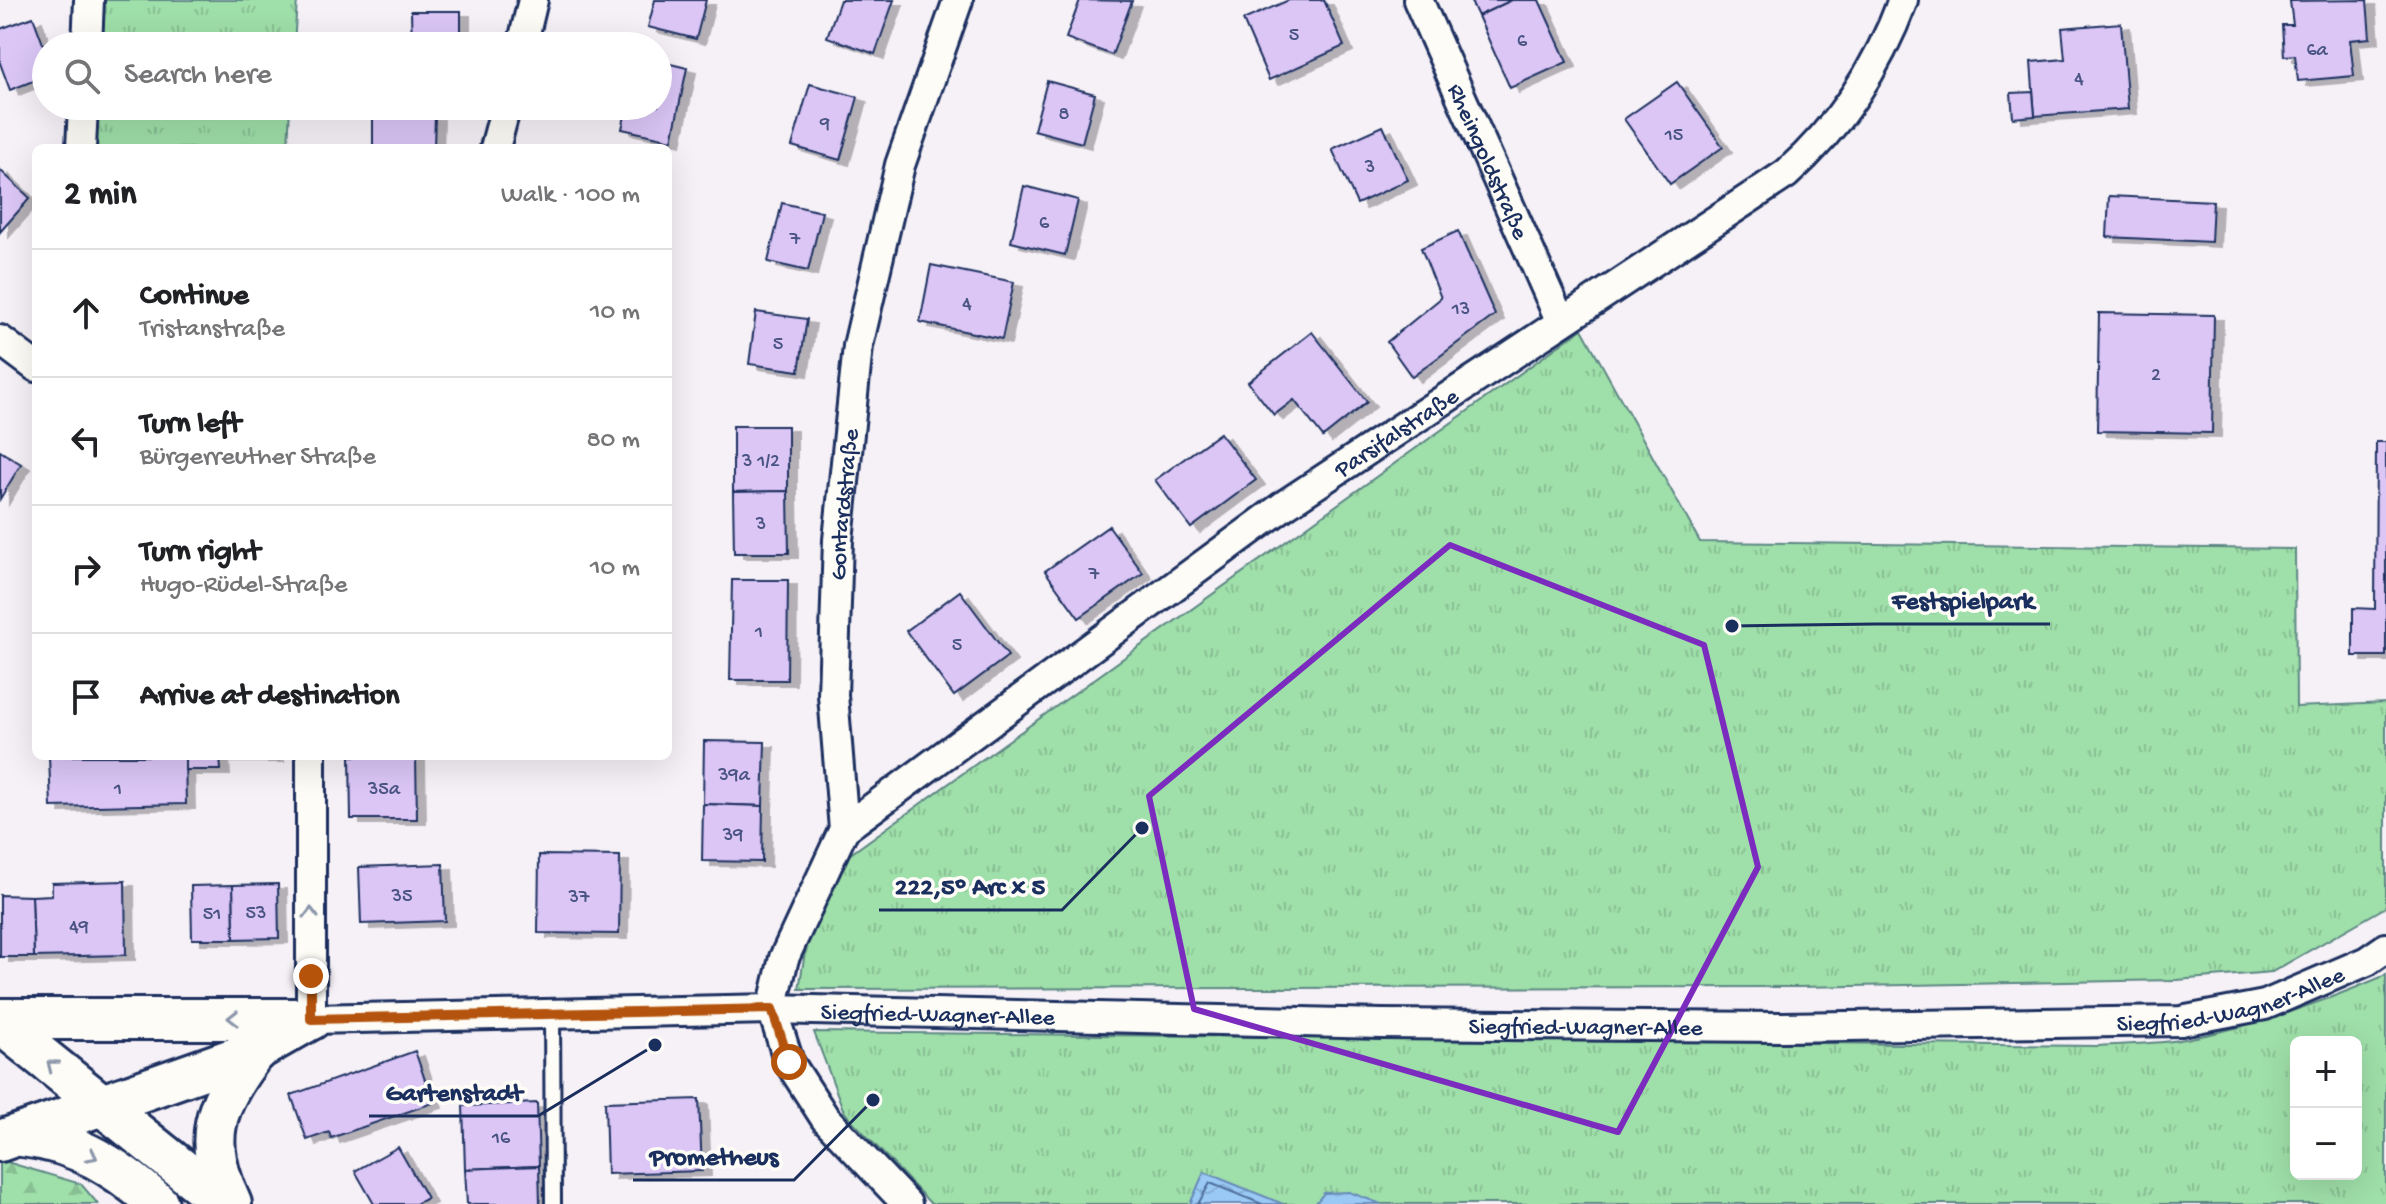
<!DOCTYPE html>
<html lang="en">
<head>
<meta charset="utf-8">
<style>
	body { margin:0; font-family:"Gochi Hand",sans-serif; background:#f2f2f2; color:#202124 }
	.controls { position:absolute; right:24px; bottom:24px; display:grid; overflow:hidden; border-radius:12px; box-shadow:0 8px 32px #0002 }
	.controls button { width:72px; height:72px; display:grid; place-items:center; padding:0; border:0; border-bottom:2px solid #e0e0e0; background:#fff; color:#202124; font:40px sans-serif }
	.stop { position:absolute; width:24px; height:24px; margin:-18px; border:6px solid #b45309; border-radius:50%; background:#fff }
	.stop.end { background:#b45309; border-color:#fff; box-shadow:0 2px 8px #0008 }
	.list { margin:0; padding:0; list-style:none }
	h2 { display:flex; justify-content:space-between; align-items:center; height:104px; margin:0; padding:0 32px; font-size:34px }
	h2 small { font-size:26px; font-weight:400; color:#757577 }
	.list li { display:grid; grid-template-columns:52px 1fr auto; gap:24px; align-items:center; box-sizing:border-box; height:128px; padding:0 32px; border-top:2px solid #e0e0e0 }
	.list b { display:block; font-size:30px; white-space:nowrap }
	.list p { margin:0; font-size:26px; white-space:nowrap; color:#757577 }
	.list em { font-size:26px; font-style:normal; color:#757577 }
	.icon { flex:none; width:44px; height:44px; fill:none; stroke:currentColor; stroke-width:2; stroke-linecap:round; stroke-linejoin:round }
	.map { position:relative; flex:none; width:2386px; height:1204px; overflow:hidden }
	.search { position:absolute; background:#fff; box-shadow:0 8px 32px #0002; left:32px; top:32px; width:640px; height:88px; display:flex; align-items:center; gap:20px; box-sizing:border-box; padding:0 28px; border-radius:44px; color:#757577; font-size:30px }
	.panel { position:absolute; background:#fff; box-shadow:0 8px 32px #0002; left:32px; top:144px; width:640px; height:616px; border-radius:12px }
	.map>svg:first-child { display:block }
	.forest { fill:url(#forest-firs); stroke:#5d8784; stroke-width:2 }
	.park { fill:url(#park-tufts); stroke:#5d8784; stroke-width:2; fill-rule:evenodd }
	.water { fill:url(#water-waves); stroke:#678bb9; stroke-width:2 }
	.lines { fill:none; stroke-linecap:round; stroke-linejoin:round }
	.shore { stroke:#4e6d9a; stroke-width:2 }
	.building { fill:#dbc6f6; stroke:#1b2f5e; stroke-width:2; filter:url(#shadow) }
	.lane-casing { stroke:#1b2f5e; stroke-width:20 }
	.street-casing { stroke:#1b2f5e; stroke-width:34 }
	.secondary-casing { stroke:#1b2f5e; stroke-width:46 }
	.lane { stroke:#fdfcf7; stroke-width:14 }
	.street { stroke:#fdfcf7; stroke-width:28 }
	.secondary { stroke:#fdfcf7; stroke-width:40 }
	.oneway { stroke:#8c96aa }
	.route { stroke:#b45309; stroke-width:10 }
	.marked { fill:none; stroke:#7b2cbf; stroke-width:6; stroke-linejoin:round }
	.labels { text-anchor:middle; stroke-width:7; stroke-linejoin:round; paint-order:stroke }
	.number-label { font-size:20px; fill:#4b5584 }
	.street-label { font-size:24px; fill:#1b2f5e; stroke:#fdfcf7 }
	.leader { fill:none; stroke:#1b2f5e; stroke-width:3 }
	.callout-dot { fill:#1b2f5e; stroke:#fdfcf7; stroke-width:3 }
	.callout-label { font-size:26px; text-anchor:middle; font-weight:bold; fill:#1b2f5e; stroke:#fdfcf7; stroke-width:7; stroke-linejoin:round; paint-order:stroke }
</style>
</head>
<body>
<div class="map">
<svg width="2386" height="1204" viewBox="0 0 2386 1204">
	<defs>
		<pattern id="forest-firs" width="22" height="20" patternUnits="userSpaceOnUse" patternTransform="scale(2)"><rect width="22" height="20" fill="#9fdfa9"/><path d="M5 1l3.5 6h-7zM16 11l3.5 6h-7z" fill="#88c094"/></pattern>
		<pattern id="park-tufts" width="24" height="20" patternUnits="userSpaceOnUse" patternTransform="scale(2)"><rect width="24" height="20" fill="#9fdfa9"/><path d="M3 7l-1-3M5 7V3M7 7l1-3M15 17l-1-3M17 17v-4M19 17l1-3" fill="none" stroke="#88c094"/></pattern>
		<pattern id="water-waves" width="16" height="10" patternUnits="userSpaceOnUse" patternTransform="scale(2)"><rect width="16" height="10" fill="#9ac9f5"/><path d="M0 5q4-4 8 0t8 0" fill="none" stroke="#84add4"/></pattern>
		<filter id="shadow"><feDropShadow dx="9" dy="5" stdDeviation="0" flood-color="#0004"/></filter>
	</defs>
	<rect width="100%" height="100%" fill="#f6f1f7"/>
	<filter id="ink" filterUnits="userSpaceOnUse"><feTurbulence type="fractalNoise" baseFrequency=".0125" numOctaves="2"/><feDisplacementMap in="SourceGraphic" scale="16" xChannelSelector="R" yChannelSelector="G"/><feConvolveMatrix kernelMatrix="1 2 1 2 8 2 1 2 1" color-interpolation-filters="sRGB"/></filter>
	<g filter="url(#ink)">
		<polygon class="forest" points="0,1160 81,1184 98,1204 0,1204"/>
		<g class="park">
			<polygon points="90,0 297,0 294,46 87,46"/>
			<polygon points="84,106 290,106 288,148 82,148"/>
			<polygon points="1582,329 1700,542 2295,549 2296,707 2386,703 2386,907 2272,972 2177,980 1798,987 799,989 811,915 838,863"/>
			<path d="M2386,975V1204H931L844,1112L814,1032L2099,1046C2128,1044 2158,1044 2186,1039C2256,1026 2321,1003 2386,975ZM2296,1042H2356V1174H2296Z"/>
		</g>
		<g class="water">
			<polygon points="1204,1172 1283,1204 1190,1204"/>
			<polygon points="1349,1192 1381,1204 1315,1204 1324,1193"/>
		</g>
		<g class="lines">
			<polyline class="shore" points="1198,1204 1210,1183 1262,1204"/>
		</g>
		<g class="building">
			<polygon points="655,0 706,0 696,39 648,27"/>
			<polygon points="840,0 894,0 875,54 827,37"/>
			<polygon points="1080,0 1132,1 1112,55 1066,38"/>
			<polygon points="1289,0 1324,0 1344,46 1269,80 1243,20"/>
			<polygon points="1470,0 1512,0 1478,16"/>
			<polygon points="1512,0 1539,0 1567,62 1510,88 1478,16"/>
			<polygon points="2367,0 2370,38 2350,40 2354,76 2298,81 2295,55 2284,56 2282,25 2293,25 2290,1"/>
			<polygon points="411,11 461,11 461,46 412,46"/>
			<polygon points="33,17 46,52 46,76 10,90 0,63 0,29"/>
			<polygon points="2121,23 2128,109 2035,116 2031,62 2065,59 2062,28"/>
			<polygon points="658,61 687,68 672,140 622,129 627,106 658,106"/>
			<polygon points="1047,81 1095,94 1082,143 1034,130"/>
			<polygon points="1677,82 1723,147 1670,184 1624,119"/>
			<polygon points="810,84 858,97 840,160 792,146"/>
			<polygon points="2033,92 2035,116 2013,118 2011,93"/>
			<polygon points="373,113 435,115 434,148 373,148"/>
			<polygon points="1383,126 1408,180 1357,204 1332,149"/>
			<polygon points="0,170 30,198 0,232"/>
			<polygon points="1024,186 1078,200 1065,255 1011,242"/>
			<polygon points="2109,196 2213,201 2211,242 2107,237"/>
			<polygon points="782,203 822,212 808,271 768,262"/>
			<polygon points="1458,231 1495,315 1412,377 1387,342 1441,298 1421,248"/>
			<polygon points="931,265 1014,282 1002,339 920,322"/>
			<polygon points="756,312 807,319 799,371 749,364"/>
			<polygon points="2099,313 2214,315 2212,433 2097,431"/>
			<polygon points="1312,332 1367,402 1323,437 1294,400 1274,415 1248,382"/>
			<polygon points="733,426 788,426 788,491 733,492"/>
			<polygon points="1220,433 1256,480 1191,528 1155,480"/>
			<polygon points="2376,442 2386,442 2386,656 2353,656 2353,608 2375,609"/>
			<polygon points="0,451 21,464 0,499"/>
			<polygon points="788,491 789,553 734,553 733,492"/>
			<polygon points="1109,526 1143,573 1079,618 1045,571"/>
			<polygon points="732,580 788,580 787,680 730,680"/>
			<polygon points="960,591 1008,656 954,696 906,631"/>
			<polygon points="704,741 765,742 763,806 703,804"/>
			<polygon points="49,756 185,756 186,804 51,807"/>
			<polygon points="185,756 220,756 221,770 185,770"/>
			<rect x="220" y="756" width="55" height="1"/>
			<polygon points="350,756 416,756 417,819 351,819"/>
			<polygon points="703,804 763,806 762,862 702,861"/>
			<polygon points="539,855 620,856 619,934 538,933"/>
			<polygon points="443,864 445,921 361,924 359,867"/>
			<polygon points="125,881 126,955 34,957 32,896 52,895 52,883"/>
			<polygon points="278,884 279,938 234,939 233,885"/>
			<polygon points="233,885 234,939 192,939 191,886"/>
			<polygon points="0,895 32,896 34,957 0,957"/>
			<polygon points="415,1051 433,1103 331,1138 329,1132 307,1140 291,1095"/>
			<polygon points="699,1099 702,1171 607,1174 605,1102"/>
			<polygon points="537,1103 539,1166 465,1169 463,1106"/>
			<polygon points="398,1147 427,1198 416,1204 374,1204 355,1171"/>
			<polygon points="539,1166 540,1204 467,1204 465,1169"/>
		</g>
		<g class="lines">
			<g class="lane-casing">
				<polyline id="lane" points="552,1012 553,1204"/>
			</g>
			<g class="street-casing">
				<g id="street">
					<path id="s1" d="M1418,0L1561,322"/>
					<polyline points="87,46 89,0"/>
					<polyline points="522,46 533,0"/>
					<polyline points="81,148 83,106"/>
					<polyline points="495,148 506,106"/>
					<polyline points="0,340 36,367"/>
					<path id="s2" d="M311,756V1019L772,1009L1382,1024L1782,1027L2181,1021L2265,1005L2367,961L2386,948"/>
					<path id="s3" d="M844,829L1286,504L1786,174C1840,126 1878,68 1903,0"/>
					<path id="s4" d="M772,1009L784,958L844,829L833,695L838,540L858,346L900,165L958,0"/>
					<polyline points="772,1009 789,1062 825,1118 907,1204"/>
				</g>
			</g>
			<g class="secondary-casing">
				<g id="secondary">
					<polyline points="0,1019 311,1019"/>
					<polyline points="0,1023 225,1204"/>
					<path d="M22,1136C78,1142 117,1167 158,1204"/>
					<polyline points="0,1141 255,1051 311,1019"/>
					<path d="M231,1204C201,1138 213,1107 255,1051"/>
				</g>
			</g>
			<use href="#lane" class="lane"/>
			<use href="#street" class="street"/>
			<use href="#secondary" class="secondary"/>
		</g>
		<defs><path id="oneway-chevron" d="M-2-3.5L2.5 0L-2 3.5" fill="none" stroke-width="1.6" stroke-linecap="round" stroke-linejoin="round" transform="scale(2)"/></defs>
		<g class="oneway">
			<use href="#oneway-chevron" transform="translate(311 913) rotate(-90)"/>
			<use href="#oneway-chevron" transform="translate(233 1018) rotate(-180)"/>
			<use href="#oneway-chevron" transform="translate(52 1065) rotate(-141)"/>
			<use href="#oneway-chevron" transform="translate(92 1156) rotate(27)"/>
		</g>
	</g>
	<g class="lines" filter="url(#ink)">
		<polyline class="route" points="311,976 311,1019 772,1009 789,1062"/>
	</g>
	<path class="marked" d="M1450,545L1704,645L1758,867L1618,1132L1194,1009L1149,796Z"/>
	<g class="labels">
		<g class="number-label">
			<text x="1294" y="40">5</text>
			<text x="1522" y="46">6</text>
			<text x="2317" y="55">6a</text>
			<text x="2079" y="84">4</text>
			<text x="1064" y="119">8</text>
			<text x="825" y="129">9</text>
			<text x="1674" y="140">15</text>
			<text x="1370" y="172">3</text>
			<text x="1044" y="228">6</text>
			<text x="795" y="244">7</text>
			<text x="967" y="309">4</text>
			<text x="1461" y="314">13</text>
			<text x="778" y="349">5</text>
			<text x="2156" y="380">2</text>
			<text x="761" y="466">3 1/2</text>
			<text x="761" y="529">3</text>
			<text x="1094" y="579">7</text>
			<text x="759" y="637">1</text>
			<text x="957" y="650">5</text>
			<text x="734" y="780">39a</text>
			<text x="118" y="794">1</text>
			<text x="384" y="794">35a</text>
			<text x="733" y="840">39</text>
			<text x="402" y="901">35</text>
			<text x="579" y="902">37</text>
			<text x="256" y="918">53</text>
			<text x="212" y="919">51</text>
			<text x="79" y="932">49</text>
			<text x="501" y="1143">16</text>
		</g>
		<g class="street-label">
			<text dy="8" stroke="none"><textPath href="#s1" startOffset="176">Rheingoldstraße</textPath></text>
			<text dy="8" stroke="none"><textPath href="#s3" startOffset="680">Parsifalstraße</textPath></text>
			<text dy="8" stroke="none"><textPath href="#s4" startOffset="520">Gontardstraße</textPath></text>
			<text dy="8" stroke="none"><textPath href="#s2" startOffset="2186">Siegfried-Wagner-Allee</textPath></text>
			<text dy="8" stroke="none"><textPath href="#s2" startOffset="890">Siegfried-Wagner-Allee</textPath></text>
			<text dy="8" stroke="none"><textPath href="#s2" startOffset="1538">Siegfried-Wagner-Allee</textPath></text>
		</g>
	</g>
	<path class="leader" d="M1732 626L1876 624H2050M1142 828L1062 910H879M655 1045L538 1116H369M873 1100L794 1180H633"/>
	<g class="callout-dot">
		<circle cx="1732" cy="626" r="8"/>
		<circle cx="1142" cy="828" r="8"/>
		<circle cx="655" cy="1045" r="8"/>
		<circle cx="873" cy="1100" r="8"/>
	</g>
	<g class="callout-label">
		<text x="1963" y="608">Festspielpark</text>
		<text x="970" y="894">222,5º Arc x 5</text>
		<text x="454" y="1100">Gartenstadt</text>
		<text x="714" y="1164">Prometheus</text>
	</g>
</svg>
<div class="controls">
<button>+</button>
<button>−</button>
</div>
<div class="stop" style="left:789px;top:1062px"></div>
<div class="stop end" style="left:311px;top:976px"></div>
<div class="search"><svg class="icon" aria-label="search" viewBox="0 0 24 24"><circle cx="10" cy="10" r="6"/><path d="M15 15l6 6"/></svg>Search here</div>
<section class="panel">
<h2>2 min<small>Walk · 100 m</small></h2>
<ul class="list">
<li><svg class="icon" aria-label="ahead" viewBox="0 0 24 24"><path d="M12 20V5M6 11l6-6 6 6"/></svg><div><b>Continue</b><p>Tristanstraße</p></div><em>10 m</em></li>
<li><svg class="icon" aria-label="left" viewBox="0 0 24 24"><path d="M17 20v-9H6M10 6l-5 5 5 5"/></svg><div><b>Turn left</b><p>Bürgerreuther Straße</p></div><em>80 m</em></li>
<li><svg class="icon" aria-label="right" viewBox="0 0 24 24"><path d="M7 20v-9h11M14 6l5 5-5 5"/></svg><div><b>Turn right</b><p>Hugo-Rüdel-Straße</p></div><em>10 m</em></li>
<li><svg class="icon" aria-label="arrive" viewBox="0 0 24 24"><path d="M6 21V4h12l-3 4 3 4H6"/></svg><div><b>Arrive at destination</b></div></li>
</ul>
</section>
</div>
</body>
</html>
